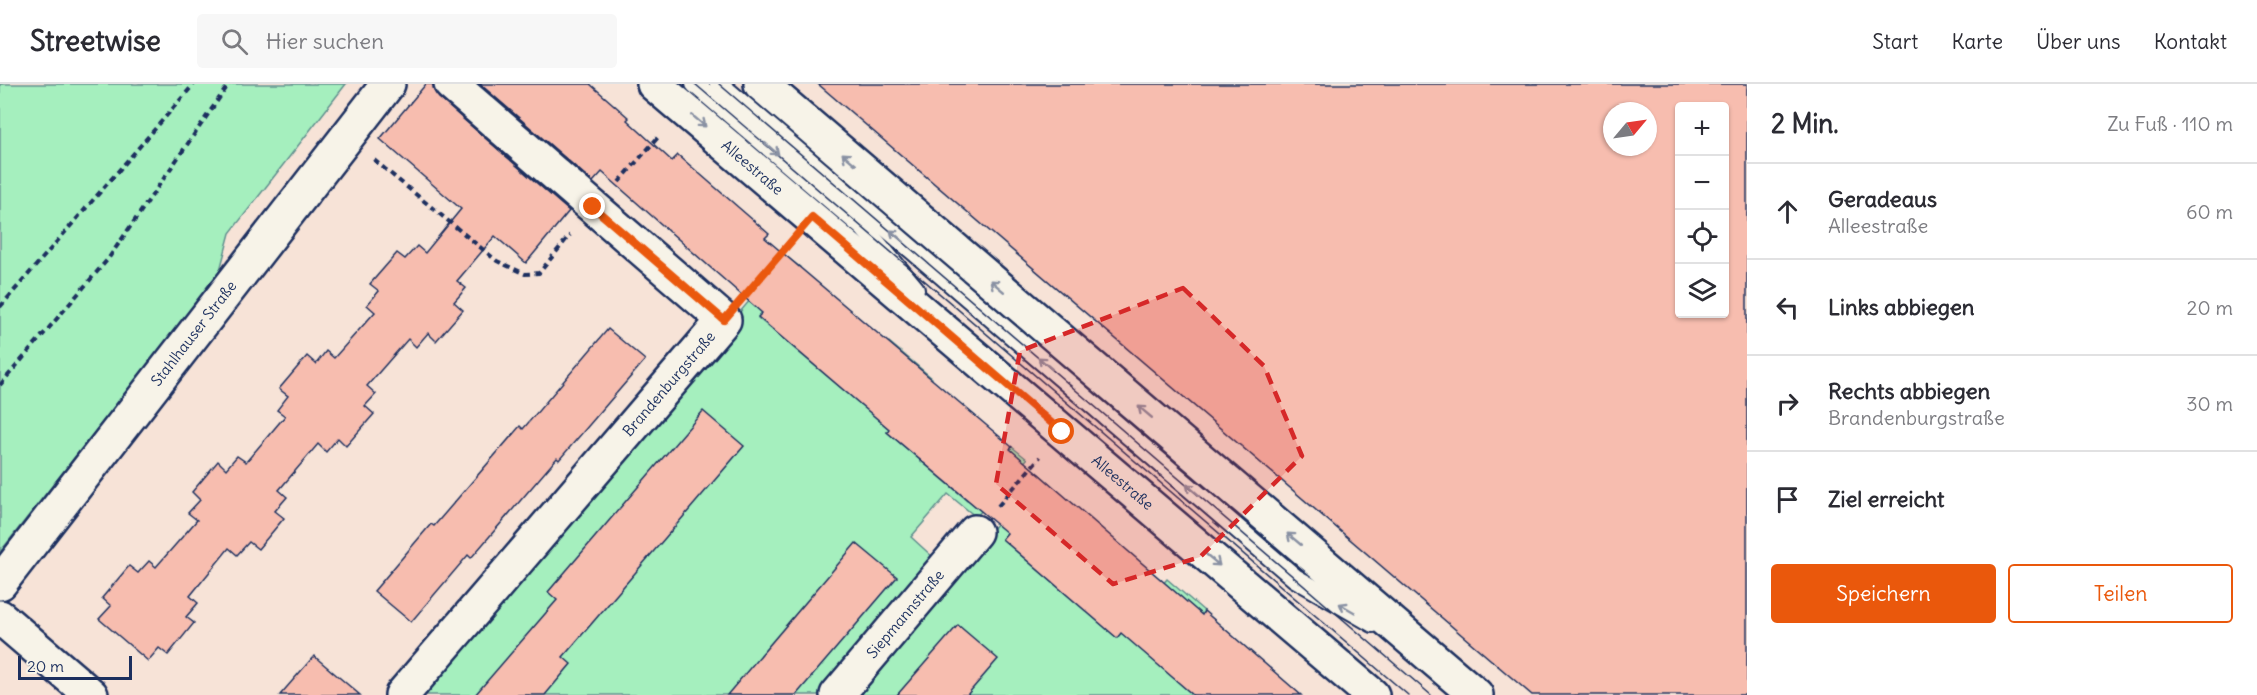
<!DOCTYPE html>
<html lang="de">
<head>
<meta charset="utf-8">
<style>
	body { margin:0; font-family:Delius,sans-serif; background:#f7f7f7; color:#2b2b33 }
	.controls { position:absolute; right:18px; top:18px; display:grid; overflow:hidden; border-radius:6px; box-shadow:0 2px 4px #0004 }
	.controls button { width:54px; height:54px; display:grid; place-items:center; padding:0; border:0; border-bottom:2px solid #e1e1e2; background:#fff; color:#2b2b33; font:30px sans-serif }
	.compass { position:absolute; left:1603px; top:18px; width:54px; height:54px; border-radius:50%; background:#fff; box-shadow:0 2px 4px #0004; rotate:61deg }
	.scale { position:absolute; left:18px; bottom:15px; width:114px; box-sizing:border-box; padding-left:6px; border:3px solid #1b2f5e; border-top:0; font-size:16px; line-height:21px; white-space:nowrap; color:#1b2f5e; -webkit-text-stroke:4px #f7f3e8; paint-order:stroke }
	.stop { position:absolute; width:18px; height:18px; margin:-14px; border:4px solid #ea580c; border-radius:50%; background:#fff }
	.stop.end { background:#ea580c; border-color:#fff; box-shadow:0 2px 6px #0008 }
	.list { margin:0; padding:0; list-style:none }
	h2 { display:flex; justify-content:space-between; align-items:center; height:78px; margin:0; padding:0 24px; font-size:26px }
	h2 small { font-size:20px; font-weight:400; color:#7c7c81 }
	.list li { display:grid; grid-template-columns:39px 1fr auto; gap:18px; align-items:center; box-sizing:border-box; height:96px; padding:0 24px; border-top:2px solid #e1e1e2 }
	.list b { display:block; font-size:22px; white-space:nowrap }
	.list p { margin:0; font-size:20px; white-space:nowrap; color:#7c7c81 }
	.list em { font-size:20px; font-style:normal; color:#7c7c81 }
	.actions { display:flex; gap:12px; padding:18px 24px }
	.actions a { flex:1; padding:14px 0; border:2px solid #ea580c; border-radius:6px; text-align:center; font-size:21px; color:#ea580c }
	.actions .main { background:#ea580c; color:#fff }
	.icon { flex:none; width:33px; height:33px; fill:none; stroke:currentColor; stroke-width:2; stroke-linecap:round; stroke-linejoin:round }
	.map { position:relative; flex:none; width:1747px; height:611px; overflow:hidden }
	header { display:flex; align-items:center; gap:36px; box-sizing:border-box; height:84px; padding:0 30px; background:#fff; border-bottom:2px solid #e1e1e2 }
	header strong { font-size:28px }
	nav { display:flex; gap:33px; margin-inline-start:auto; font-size:21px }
	.search { width:420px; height:54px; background:#f7f7f7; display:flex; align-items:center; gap:15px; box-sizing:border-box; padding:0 21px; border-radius:6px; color:#7c7c81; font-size:22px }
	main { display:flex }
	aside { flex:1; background:#fff }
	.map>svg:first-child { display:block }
	.green { fill:#a5efbe; stroke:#608f8e; stroke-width:1.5 }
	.building { fill:#f7bdaf; stroke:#1b2f5e; stroke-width:1.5; fill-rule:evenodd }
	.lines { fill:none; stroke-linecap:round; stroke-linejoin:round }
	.service-casing { stroke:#1b2f5e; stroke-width:22 }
	.minor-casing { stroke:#1b2f5e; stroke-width:38 }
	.secondary-casing { stroke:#1b2f5e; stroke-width:38 }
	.path { stroke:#1b2f5e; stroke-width:4; stroke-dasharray:6 4.5; stroke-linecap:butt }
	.service { stroke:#f7f3e8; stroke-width:18 }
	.minor { stroke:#f7f3e8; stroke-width:33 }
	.secondary { stroke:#f7f3e8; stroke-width:33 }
	.tram { stroke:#1b2f5e; stroke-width:1.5 }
	.oneway { stroke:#8991a3 }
	.route { stroke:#ea580c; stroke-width:8 }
	.marked { fill:#d62828; fill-opacity:0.2; stroke:#d62828; stroke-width:4.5; stroke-dasharray:12 8; stroke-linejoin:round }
	.labels { text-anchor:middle; stroke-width:4.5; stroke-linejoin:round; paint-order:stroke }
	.street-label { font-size:15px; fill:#1b2f5e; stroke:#f7f3e8 }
</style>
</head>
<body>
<header>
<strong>Streetwise</strong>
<div class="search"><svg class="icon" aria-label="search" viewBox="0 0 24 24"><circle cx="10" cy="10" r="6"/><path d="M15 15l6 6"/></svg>Hier suchen</div>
<nav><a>Start</a><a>Karte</a><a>Über uns</a><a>Kontakt</a></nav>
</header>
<main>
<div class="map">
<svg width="1747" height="611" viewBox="0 0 1747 611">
	<rect width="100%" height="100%" fill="#f7e3d7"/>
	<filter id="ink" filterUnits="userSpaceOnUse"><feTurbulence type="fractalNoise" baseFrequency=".0167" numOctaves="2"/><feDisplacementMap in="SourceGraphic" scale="12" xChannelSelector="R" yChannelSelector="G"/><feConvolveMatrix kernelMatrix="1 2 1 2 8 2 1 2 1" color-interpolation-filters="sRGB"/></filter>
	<g filter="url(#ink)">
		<g class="green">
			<polygon points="0,0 346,0 230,149 219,190 0,468"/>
			<polygon points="787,173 800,183 758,234 846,308 889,258 932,294 887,348 967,416 1012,363 1027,375 976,433 948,410 911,453 935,475 818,611 417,611 742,233 739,229"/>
			<polygon points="1039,390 1049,399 1002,455 1117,554 1167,495 1204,527 1159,581 1193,611 850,611"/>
		</g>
		<g class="building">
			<polygon points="426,0 433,0 434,7 439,14 569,127 526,179 495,152 457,197 466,204 454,218 463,226 436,257 428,249 416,263 408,255 367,302 376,310 365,322 374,330 346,362 338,354 326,368 318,360 279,406 287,413 275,427 284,434 258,465 249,458 237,471 229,464 190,512 198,519 186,533 194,539 168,571 159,564 148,577 99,535 111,522 102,514 129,482 138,489 149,477 156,483 197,436 188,429 200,416 192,408 218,377 226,385 237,372 246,378 285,332 277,326 288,312 279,305 307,272 316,280 326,267 334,274 375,228 367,221 379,207 370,200 397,169 405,175 417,162 425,169 461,125 380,55"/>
			<polygon points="480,0 590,0 629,34 627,36 672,77 678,71 769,150 765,154 1012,363 1010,365 1202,531 1204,527 1301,611 1193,611 1121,549 1117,554 1002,455 1007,449 887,348 889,345 758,233 762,229 602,88 593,98"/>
			<path d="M818,0H1747V611H1532ZM1680,22H1725V230H1680ZM1612,27H1648V63H1612Z"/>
			<polygon points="608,245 645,276 559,376 557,374 471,474 468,471 411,538 374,507 431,440 434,442 520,342 523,345"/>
			<polygon points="703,327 744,362 563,573 571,580 545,611 475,611 557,516 548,508"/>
			<polygon points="856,459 897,493 796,611 727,611"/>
			<polygon points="958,541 998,575 967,611 897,611"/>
			<polygon points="314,572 360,611 280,611"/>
		</g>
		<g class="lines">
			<g class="service-casing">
				<g id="service">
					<polyline points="695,0 864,144 915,205"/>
					<polyline points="719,0 1295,494 1373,539"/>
				</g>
			</g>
			<g class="minor-casing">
				<g id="minor">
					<path id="s1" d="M0,499L388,0"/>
					<polyline points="0,533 91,611"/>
					<path id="s2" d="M402,611L724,236L451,0"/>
					<path id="s3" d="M837,611L975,448"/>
				</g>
			</g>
			<g class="secondary-casing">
				<g id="secondary">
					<path id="s4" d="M654,0L1372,611"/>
					<polyline points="761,0 1476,611"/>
				</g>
			</g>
			<g class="path">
				<polyline points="374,76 497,177 525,190 539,189 570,151"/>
				<polyline points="619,98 660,51"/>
				<polyline points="748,208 788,161"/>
				<polyline points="0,223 194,0"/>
				<polyline points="0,301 108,175 229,0"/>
				<polyline points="998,422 1040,373"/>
			</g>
			<use href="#service" class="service"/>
			<use href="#minor" class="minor"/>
			<use href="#secondary" class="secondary"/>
			<g class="tram">
				<polyline points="695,0 1408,611"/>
				<polyline points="719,0 1431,611"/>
			</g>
		</g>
		<defs><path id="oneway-shaft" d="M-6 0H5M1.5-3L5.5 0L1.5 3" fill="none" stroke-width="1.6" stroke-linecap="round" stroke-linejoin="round" transform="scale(1.5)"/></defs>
		<g class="oneway">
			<use href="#oneway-shaft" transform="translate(699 37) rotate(40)"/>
			<use href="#oneway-shaft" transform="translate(772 65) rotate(41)"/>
			<use href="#oneway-shaft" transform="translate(849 75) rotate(-140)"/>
			<use href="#oneway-shaft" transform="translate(897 152) rotate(-139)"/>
			<use href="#oneway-shaft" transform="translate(997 202) rotate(-140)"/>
			<use href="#oneway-shaft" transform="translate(1045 279) rotate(-139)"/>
			<use href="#oneway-shaft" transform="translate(1145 328) rotate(-140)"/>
			<use href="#oneway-shaft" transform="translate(1193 406) rotate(-139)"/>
			<use href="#oneway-shaft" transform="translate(1294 455) rotate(-140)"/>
			<use href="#oneway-shaft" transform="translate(1213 476) rotate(40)"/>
			<use href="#oneway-shaft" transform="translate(1347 524) rotate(-150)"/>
		</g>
	</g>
	<g class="lines" filter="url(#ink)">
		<polyline class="route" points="593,123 724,236 812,133 1062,348"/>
	</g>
	<path class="marked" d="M1183,204L1264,282L1302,372L1200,473L1113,500L996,400L1020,267Z"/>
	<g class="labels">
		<g class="street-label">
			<text dy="5" stroke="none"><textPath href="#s4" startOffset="129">Alleestraße</textPath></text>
			<text dy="5" stroke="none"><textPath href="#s1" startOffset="316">Stahlhauser Straße</textPath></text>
			<text dy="5" stroke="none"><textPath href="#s2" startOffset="410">Brandenburgstraße</textPath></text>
			<text dy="5" stroke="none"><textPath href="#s4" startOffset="615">Alleestraße</textPath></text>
			<text dy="5" stroke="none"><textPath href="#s3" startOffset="106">Siepmannstraße</textPath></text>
		</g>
	</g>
</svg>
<div class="controls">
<button>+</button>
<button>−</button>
<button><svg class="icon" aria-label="locate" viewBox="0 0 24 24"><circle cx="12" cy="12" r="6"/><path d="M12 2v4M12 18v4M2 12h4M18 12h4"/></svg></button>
<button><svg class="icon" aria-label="layers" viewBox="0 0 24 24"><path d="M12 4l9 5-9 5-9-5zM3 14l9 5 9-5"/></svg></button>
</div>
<svg class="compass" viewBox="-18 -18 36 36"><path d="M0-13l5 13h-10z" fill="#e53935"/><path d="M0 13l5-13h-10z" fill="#7c7c81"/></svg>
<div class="scale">20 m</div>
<div class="stop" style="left:1062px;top:348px"></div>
<div class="stop end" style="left:593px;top:123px"></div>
</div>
<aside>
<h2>2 Min.<small>Zu Fuß · 110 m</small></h2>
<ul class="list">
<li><svg class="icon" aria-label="ahead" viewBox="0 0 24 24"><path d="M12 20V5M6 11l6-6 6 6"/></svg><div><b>Geradeaus</b><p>Alleestraße</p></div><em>60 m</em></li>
<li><svg class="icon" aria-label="left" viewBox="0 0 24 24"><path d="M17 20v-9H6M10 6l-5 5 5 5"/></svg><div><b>Links abbiegen</b></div><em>20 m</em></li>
<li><svg class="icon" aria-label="right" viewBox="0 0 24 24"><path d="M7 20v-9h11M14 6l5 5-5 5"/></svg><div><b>Rechts abbiegen</b><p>Brandenburgstraße</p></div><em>30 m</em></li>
<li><svg class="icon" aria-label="arrive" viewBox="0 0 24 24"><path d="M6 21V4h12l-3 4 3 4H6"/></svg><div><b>Ziel erreicht</b></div></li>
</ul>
<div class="actions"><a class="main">Speichern</a><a>Teilen</a></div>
</aside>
</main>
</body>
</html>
